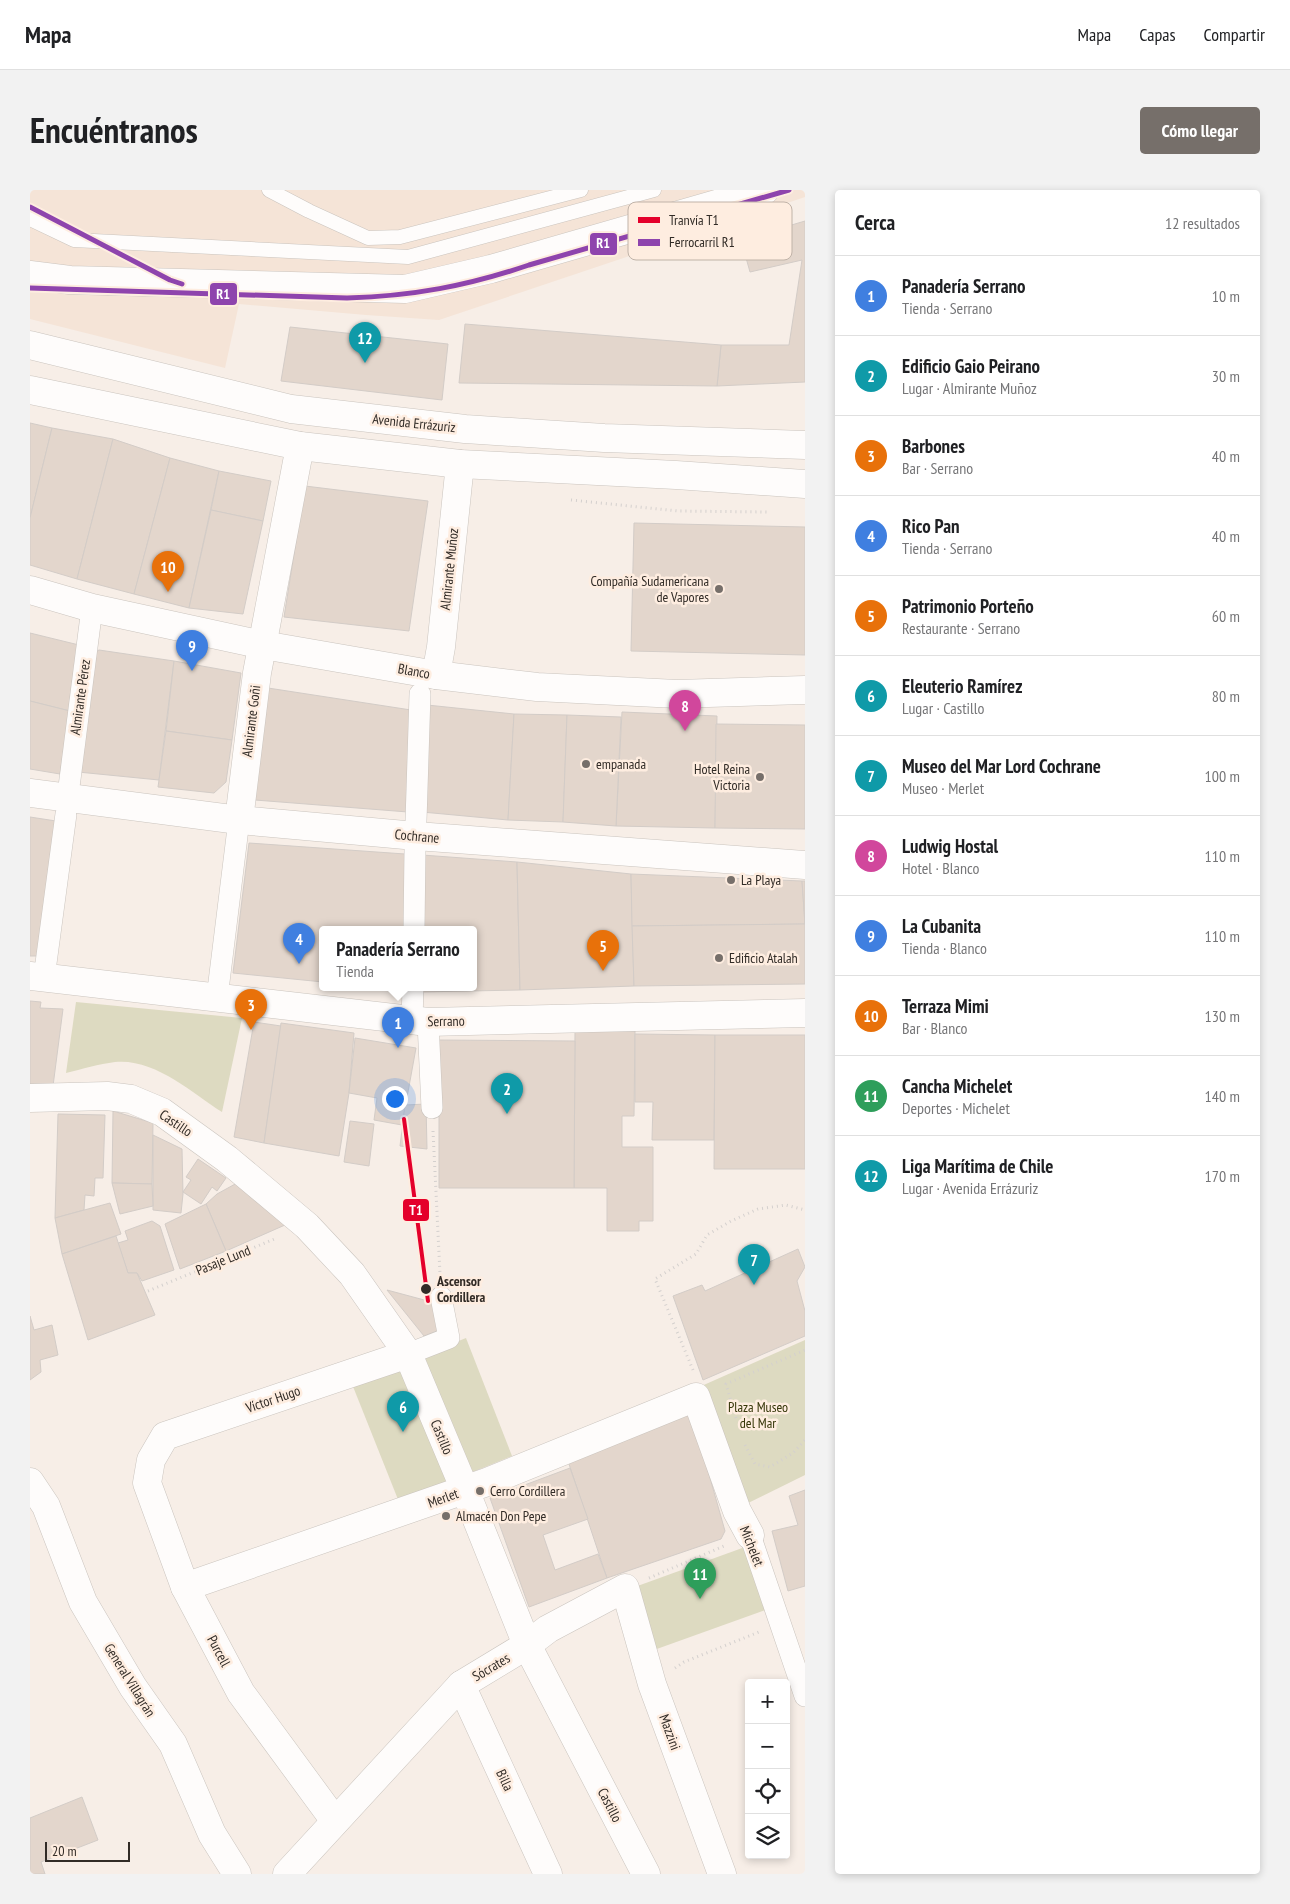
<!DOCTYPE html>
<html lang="es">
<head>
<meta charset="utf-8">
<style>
	body { margin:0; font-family:"PT Sans Narrow",sans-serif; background:#f2f2f2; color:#202124 }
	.controls { position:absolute; right:15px; bottom:15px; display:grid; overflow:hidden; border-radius:5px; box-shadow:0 2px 8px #0003 }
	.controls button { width:45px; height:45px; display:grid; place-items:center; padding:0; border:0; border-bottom:1px solid #e0e0e0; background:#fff; color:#202124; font:25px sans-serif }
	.scale { position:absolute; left:15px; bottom:12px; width:85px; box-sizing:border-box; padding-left:5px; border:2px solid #312b26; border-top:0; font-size:14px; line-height:18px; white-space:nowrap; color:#312b26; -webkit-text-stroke:4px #feede0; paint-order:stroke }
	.you { position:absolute; left:364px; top:908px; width:18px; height:18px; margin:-12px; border:4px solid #fff; border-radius:50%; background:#1a73e8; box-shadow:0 0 0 8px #1a73e833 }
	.badge { display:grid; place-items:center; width:32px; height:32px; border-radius:50%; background:#766f6a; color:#fff; font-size:16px; font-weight:700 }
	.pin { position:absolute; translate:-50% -41px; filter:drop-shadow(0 1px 2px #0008) }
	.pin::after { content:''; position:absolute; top:26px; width:18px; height:15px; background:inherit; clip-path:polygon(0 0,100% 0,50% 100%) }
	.popup { position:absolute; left:289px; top:736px; width:158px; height:65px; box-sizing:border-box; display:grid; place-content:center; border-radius:5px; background:#fff; filter:drop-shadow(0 1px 4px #0005); font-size:16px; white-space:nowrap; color:#757577 }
	.popup b { font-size:19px; color:#202124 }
	.popup::after { content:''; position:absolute; left:50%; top:100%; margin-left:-10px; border:10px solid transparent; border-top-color:#fff }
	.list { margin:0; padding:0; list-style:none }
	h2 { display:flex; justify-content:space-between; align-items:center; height:65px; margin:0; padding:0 20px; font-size:21px }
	h2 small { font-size:16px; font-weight:400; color:#757577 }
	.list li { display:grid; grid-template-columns:32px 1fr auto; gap:15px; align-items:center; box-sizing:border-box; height:80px; padding:0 20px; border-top:1px solid #e0e0e0 }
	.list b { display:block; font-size:19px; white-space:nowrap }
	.list p { margin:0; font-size:16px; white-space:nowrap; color:#757577 }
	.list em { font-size:16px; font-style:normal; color:#757577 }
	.icon { flex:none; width:28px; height:28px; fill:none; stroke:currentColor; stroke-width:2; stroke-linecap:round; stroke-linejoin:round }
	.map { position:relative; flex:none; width:775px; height:1684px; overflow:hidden; border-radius:5px }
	header { display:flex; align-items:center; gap:30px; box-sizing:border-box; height:70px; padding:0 25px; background:#fff; border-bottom:1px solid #e0e0e0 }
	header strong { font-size:24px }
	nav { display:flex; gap:28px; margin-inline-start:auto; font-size:18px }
	.intro { display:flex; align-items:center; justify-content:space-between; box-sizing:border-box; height:120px; padding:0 30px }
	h1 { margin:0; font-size:35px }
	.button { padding:12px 22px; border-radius:5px; background:#766f6a; color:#fff; font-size:18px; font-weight:700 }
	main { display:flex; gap:30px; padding:0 30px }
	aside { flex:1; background:#fff; border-radius:5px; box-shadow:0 2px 8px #0003 }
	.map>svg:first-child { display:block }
	.built { fill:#f5e4d7 }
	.green { fill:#dddac1 }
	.building { fill:#e3d6cc; stroke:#d3ccc7 }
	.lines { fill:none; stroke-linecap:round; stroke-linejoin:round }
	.service-casing { stroke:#cac4be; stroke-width:15 }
	.pedestrian-casing { stroke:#cac4be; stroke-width:22 }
	.minor-casing { stroke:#cac4be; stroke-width:29 }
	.tertiary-casing { stroke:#cac4be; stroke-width:29 }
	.secondary-casing { stroke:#cac4be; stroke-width:29 }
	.primary-casing { stroke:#cac4be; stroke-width:29 }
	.path { stroke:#d4d0ce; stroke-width:3; stroke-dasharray:1 4; stroke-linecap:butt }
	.service { stroke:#fefcfb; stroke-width:14 }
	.pedestrian { stroke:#fefcfb; stroke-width:21 }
	.minor { stroke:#fefcfb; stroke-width:28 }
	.tertiary { stroke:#fefcfb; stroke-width:28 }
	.secondary { stroke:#fefcfb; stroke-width:28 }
	.primary { stroke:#fefcfb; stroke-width:28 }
	.rail-1-casing { stroke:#feede0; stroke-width:9 }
	.rail-1 { stroke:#8e44ad; stroke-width:5 }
	.tram-1-casing { stroke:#feede0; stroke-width:8 }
	.tram-1 { stroke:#e4002b; stroke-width:4 }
	.poi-dot { fill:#766f6a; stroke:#feede0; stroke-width:2 }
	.stop-dot { fill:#312b26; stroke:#feede0; stroke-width:2 }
	.labels { text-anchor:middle; stroke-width:5; stroke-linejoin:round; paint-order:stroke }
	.street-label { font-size:14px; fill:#312b26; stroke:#feede0 }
	.poi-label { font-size:14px; fill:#312b26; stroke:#feede0; text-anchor:start }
	.stop-label { font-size:14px; font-weight:bold; fill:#312b26; stroke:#feede0; text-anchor:start }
	.park-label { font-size:14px; fill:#363709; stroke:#feede0 }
	.key { fill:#feede0; stroke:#c0b3a8; stroke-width:1 }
	.key-label { font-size:14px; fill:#312b26 }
	.line-badge { stroke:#feede0; stroke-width:2 }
	.badge-label { font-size:14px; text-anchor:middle; font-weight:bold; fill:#fff }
</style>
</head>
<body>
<header>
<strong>Mapa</strong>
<nav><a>Mapa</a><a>Capas</a><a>Compartir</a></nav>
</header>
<div class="intro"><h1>Encuéntranos</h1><a class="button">Cómo llegar</a></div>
<main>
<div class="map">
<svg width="775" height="1684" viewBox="0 0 775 1684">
	<rect width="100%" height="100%" fill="#f7eee7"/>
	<polygon class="built" points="0,0 775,0 775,7 409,130 336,125 209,114 195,178 0,129"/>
	<g class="green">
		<path d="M46,812L212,828L192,922C161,902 124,868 85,872C69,874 52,879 36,883Z"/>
		<polygon points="436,1148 482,1266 369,1312 322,1194"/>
		<polygon points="775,1150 775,1285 710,1317 667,1198"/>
		<polygon points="715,1357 738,1419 624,1460 602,1398"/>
	</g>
	<g class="building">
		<polygon points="775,31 775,192 687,196 691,155 759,155 772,70 720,82 711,50"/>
		<polygon points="435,134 691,155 687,196 429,193"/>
		<polygon points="260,137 418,154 412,210 251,191"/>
		<polygon points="0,233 22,238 0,328"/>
		<polygon points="22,238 83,249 47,389 0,375 0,328"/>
		<polygon points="83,249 140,268 104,404 47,389"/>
		<polygon points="140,268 189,281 159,418 104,404"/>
		<polygon points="189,281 241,291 233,331 181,320"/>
		<polygon points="275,296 398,311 379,441 254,427"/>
		<polygon points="181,320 233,331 213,424 159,418"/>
		<polygon points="604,333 775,337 775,465 601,461"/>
		<polygon points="0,443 49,455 40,521 0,511"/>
		<polygon points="69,460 144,471 129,590 48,582 63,463"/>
		<polygon points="144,471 211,483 202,550 136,541"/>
		<polygon points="238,498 381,520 378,622 225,610"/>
		<polygon points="0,511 40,521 30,584 0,579"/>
		<polygon points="397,515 484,524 478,630 392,622"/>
		<polygon points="592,522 687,526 685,638 586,636"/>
		<polygon points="484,524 537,525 533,632 478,630"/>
		<polygon points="537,525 591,527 586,636 533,632"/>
		<polygon points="686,534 775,535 775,639 685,638"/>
		<polygon points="136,541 202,550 196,592 184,603 128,597"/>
		<polygon points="0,627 26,631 7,766 0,766"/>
		<polygon points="219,653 375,664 375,739 293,739 293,792 203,783"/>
		<polygon points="392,665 487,672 490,800 389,802 389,797 443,797 443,739 391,739"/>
		<polygon points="487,672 601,684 604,796 490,800"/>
		<polygon points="601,684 772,691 775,734 602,736"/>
		<polygon points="772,691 775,691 775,743 775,734"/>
		<polygon points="775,734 775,794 604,796 602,736"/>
		<polygon points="337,797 375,797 375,801"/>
		<polygon points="0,811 11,812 10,818 33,819 23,896 0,898"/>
		<polygon points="224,832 251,836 234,953 204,947"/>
		<polygon points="251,833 324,843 319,903 309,966 234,953"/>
		<polygon points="545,841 605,841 604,926 592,926 592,957 623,957 623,1031 609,1031 609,1041 577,1041 577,998 544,998"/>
		<polygon points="605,844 685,845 684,950 622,950 623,912 605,912"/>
		<polygon points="685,845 775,845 775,979 684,979"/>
		<polygon points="325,848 386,858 372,935 344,930 347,908 319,903"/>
		<polygon points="409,850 545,851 544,998 409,998"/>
		<polygon points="396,914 397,959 370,956 375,915"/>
		<polygon points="83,921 123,933 122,994 82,993"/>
		<polygon points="28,924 75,925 73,988 65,988 64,1006 55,1005 54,1020 25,1028"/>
		<polygon points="320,931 344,934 339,976 314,972"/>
		<polygon points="123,945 152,959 153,1004 151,1023 123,1020"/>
		<polygon points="168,969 196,988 187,1001 182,997 171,1014 153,1002 161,990 156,987"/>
		<polygon points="82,993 122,994 123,1016 90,1024"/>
		<polygon points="207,993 255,1035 196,1061 176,1014 187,1004"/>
		<polygon points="80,1013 91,1044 32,1064 25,1028"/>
		<polygon points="176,1014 196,1061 150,1079 135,1034"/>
		<polygon points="122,1031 130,1036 144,1080 112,1091 107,1083 98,1083 88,1053 98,1050 95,1041"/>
		<polygon points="86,1046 98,1083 107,1083 125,1125 58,1150 32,1064"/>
		<polygon points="768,1059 775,1077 767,1091 775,1121 775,1146 673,1190 643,1106 672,1095 675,1101"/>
		<polygon points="357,1100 398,1111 408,1111 412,1139 394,1146"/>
		<polygon points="0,1126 4,1140 22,1135 28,1165 10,1170 11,1182 0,1190"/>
		<polygon points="654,1223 663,1228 695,1341 691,1349 577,1388 537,1268"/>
		<polygon points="540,1278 558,1329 513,1345 525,1380 568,1364 577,1388 499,1417 460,1308"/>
		<polygon points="775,1300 775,1396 758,1401 742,1341 768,1335 759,1306"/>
		<polygon points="52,1607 68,1650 11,1672 15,1684 0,1684 0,1628"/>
	</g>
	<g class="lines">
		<g class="service-casing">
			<g id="service">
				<polyline points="239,0 279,21 338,48 370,47 551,0"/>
				<polyline points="0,29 44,50 378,67 624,0"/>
			</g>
		</g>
		<g class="pedestrian-casing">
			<g id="pedestrian">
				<polyline points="39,597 62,418"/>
				<polyline points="386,631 390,504"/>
				<polyline points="384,739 385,660"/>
				<polyline points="14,788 36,624"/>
				<polyline points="187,808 209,630"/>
				<polyline points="382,831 383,797"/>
				<polyline points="398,832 402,918"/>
				<polyline points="378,1164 419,1148 411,1107"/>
				<polyline points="720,1345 775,1506"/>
			</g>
		</g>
		<g class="minor-casing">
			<g id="minor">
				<polyline points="0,85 40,90 375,99 461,79 735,0"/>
				<polyline points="406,485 411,457 430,274"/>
				<polyline points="209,630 227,483 270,256"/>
				<polyline points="0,908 77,906 101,909 132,922 197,969 277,1036 322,1084 378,1164 435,1300 497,1455 616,1684"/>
				<polyline points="0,1292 16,1316 53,1412 103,1497 143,1554 182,1644 207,1684"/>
				<polyline points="155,1397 457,1292 666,1207 707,1321 720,1345"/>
				<polyline points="431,1495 518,1684"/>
				<polyline points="305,1631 211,1503 155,1397 117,1293 121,1270 135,1246 378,1164"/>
				<polyline points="257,1684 431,1495 497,1455 518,1439 595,1398 622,1494 692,1684"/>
			</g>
		</g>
		<g class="tertiary-casing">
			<polyline id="tertiary" points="0,786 398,832 775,823"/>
		</g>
		<g class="secondary-casing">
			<polyline id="secondary" points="0,603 209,630 386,646 775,675"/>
		</g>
		<g class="primary-casing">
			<g id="primary">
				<polyline points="0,155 261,219 435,239 574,248 775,255"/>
				<polyline points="0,200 270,256 430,274 646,285 775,294"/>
				<polyline points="0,400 62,418 233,455 406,485 507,497 647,504 775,500"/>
			</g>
		</g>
		<g class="path">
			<polyline points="541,310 648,321 737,322"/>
			<polyline points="403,941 410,1084"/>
			<polyline points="118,1101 247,1048"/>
			<polyline points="663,1180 625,1089 666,1064 677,1045 701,1031 728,1019 756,1015 775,1020"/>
			<polyline points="706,1228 696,1194 775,1160"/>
			<polyline points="715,1255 725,1274 740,1277 763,1263 775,1250"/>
			<polyline points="619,1388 694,1356"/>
			<polyline points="645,1478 654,1472 729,1442"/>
		</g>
		<use href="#service" class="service"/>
		<use href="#pedestrian" class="pedestrian"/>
		<use href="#minor" class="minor"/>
		<use href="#tertiary" class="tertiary"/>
		<use href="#secondary" class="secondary"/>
		<use href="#primary" class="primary"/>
		<g class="rail-1-casing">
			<g id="rail-1">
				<polyline points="0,17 140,90 152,94"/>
				<path d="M0,98L317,108C383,106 437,96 499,75L759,0"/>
			</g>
		</g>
		<use href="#rail-1" class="rail-1"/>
		<g class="tram-1-casing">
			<polyline id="tram-1" points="374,929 398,1111"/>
		</g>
		<use href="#tram-1" class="tram-1"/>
	</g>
	<g class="poi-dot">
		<circle cx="689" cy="399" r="5"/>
		<circle cx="556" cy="574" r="5"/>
		<circle cx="730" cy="587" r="5"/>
		<circle cx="701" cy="690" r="5"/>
		<circle cx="689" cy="768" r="5"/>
		<circle cx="450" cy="1301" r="5"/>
		<circle cx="416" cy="1326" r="5"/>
	</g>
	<circle class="stop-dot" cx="396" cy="1099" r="6"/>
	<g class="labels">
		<g class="street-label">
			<text transform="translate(384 233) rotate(6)" y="5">Avenida Errázuriz</text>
			<text transform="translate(419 379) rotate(-84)" y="5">Almirante Muñoz</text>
			<text transform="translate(384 481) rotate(10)" y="5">Blanco</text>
			<text transform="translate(50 507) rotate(-82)" y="5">Almirante Pérez</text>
			<text transform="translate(221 531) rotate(-83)" y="5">Almirante Goñi</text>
			<text transform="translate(387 646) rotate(5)" y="5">Cochrane</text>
			<text transform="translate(416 831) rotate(-1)" y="5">Serrano</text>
			<text transform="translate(146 933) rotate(34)" y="5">Castillo</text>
			<text transform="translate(193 1070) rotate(-22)" y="5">Pasaje Lund</text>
			<text transform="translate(243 1209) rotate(-19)" y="5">Víctor Hugo</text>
			<text transform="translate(412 1247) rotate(67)" y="5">Castillo</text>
			<text transform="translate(413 1308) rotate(-20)" y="5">Merlet</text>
			<text transform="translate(722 1356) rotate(68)" y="5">Michelet</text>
			<text transform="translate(189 1461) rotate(62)" y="5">Purcell</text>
			<text transform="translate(461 1477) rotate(-31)" y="5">Sócrates</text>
			<text transform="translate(100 1490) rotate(58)" y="5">General Villagrán</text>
			<text transform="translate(640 1542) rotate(70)" y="5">Mazzini</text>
			<text transform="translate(475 1590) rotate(65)" y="5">Billa</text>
			<text transform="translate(580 1615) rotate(63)" y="5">Castillo</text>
		</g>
		<g class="poi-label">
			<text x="679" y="396" text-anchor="end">Compañía Sudamericana<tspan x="679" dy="16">de Vapores</tspan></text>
			<text x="566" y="579">empanada</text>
			<text x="720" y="584" text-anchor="end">Hotel Reina<tspan x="720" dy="16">Victoria</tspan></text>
			<text x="711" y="695">La Playa</text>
			<text x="699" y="773">Edificio Atalah</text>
			<text x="460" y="1306">Cerro Cordillera</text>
			<text x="426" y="1331">Almacén Don Pepe</text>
		</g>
		<g class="stop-label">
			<text x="407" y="1096">Ascensor<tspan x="407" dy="16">Cordillera</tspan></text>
		</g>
		<g class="park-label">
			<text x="728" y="1222">Plaza Museo<tspan x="728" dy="16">del Mar</tspan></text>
		</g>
	</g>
	<rect x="598" y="12" width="164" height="58" rx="8" class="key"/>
	<rect x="608" y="27" width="22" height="6" fill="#e4002b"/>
	<rect x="608" y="49" width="22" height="7" fill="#8e44ad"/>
	<g class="key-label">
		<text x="639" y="35">Tranvía T1</text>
		<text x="639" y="57">Ferrocarril R1</text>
	</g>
	<g class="line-badge">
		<rect x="559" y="42" width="29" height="24" rx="5" fill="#8e44ad"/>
		<rect x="179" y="92" width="29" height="24" rx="5" fill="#8e44ad"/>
		<rect x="372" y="1008" width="28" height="24" rx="5" fill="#e4002b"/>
	</g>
	<g class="badge-label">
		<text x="573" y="58">R1</text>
		<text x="193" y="109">R1</text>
		<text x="386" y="1025">T1</text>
	</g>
</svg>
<div class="controls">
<button>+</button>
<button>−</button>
<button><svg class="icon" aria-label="locate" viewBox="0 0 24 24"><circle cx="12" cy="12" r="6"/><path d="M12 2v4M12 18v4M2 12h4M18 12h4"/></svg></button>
<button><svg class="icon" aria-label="layers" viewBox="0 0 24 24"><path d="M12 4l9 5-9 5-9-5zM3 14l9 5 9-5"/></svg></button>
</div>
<div class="scale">20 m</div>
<div class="you"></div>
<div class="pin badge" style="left:368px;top:858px;background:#3f7fe0">1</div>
<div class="popup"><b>Panadería Serrano</b>Tienda</div>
<div class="pin badge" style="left:477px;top:924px;background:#0f9aa8">2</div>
<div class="pin badge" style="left:221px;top:840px;background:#e8710a">3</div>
<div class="pin badge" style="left:269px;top:774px;background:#3f7fe0">4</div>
<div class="pin badge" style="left:573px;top:781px;background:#e8710a">5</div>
<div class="pin badge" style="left:373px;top:1242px;background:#0f9aa8">6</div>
<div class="pin badge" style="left:724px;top:1095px;background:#0f9aa8">7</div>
<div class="pin badge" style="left:655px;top:541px;background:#d1479c">8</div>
<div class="pin badge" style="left:162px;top:481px;background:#3f7fe0">9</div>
<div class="pin badge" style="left:138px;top:402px;background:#e8710a">10</div>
<div class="pin badge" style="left:670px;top:1409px;background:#2e9e5b">11</div>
<div class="pin badge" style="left:335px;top:173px;background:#0f9aa8">12</div>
</div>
<aside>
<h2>Cerca<small>12 resultados</small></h2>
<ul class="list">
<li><span class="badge" style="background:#3f7fe0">1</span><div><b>Panadería Serrano</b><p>Tienda · Serrano</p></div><em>10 m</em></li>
<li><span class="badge" style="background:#0f9aa8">2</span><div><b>Edificio Gaio Peirano</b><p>Lugar · Almirante Muñoz</p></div><em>30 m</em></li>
<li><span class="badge" style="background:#e8710a">3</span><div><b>Barbones</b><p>Bar · Serrano</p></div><em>40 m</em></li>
<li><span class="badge" style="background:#3f7fe0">4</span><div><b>Rico Pan</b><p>Tienda · Serrano</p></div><em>40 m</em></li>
<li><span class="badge" style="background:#e8710a">5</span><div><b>Patrimonio Porteño</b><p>Restaurante · Serrano</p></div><em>60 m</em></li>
<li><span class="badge" style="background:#0f9aa8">6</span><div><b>Eleuterio Ramírez</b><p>Lugar · Castillo</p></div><em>80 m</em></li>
<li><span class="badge" style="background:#0f9aa8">7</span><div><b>Museo del Mar Lord Cochrane</b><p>Museo · Merlet</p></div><em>100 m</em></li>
<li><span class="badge" style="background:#d1479c">8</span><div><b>Ludwig Hostal</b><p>Hotel · Blanco</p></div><em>110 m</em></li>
<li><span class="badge" style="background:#3f7fe0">9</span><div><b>La Cubanita</b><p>Tienda · Blanco</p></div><em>110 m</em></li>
<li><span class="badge" style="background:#e8710a">10</span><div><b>Terraza Mimi</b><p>Bar · Blanco</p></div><em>130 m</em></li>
<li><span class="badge" style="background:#2e9e5b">11</span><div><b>Cancha Michelet</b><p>Deportes · Michelet</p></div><em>140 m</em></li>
<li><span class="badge" style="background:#0f9aa8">12</span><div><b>Liga Marítima de Chile</b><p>Lugar · Avenida Errázuriz</p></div><em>170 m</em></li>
</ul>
</aside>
</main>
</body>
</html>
